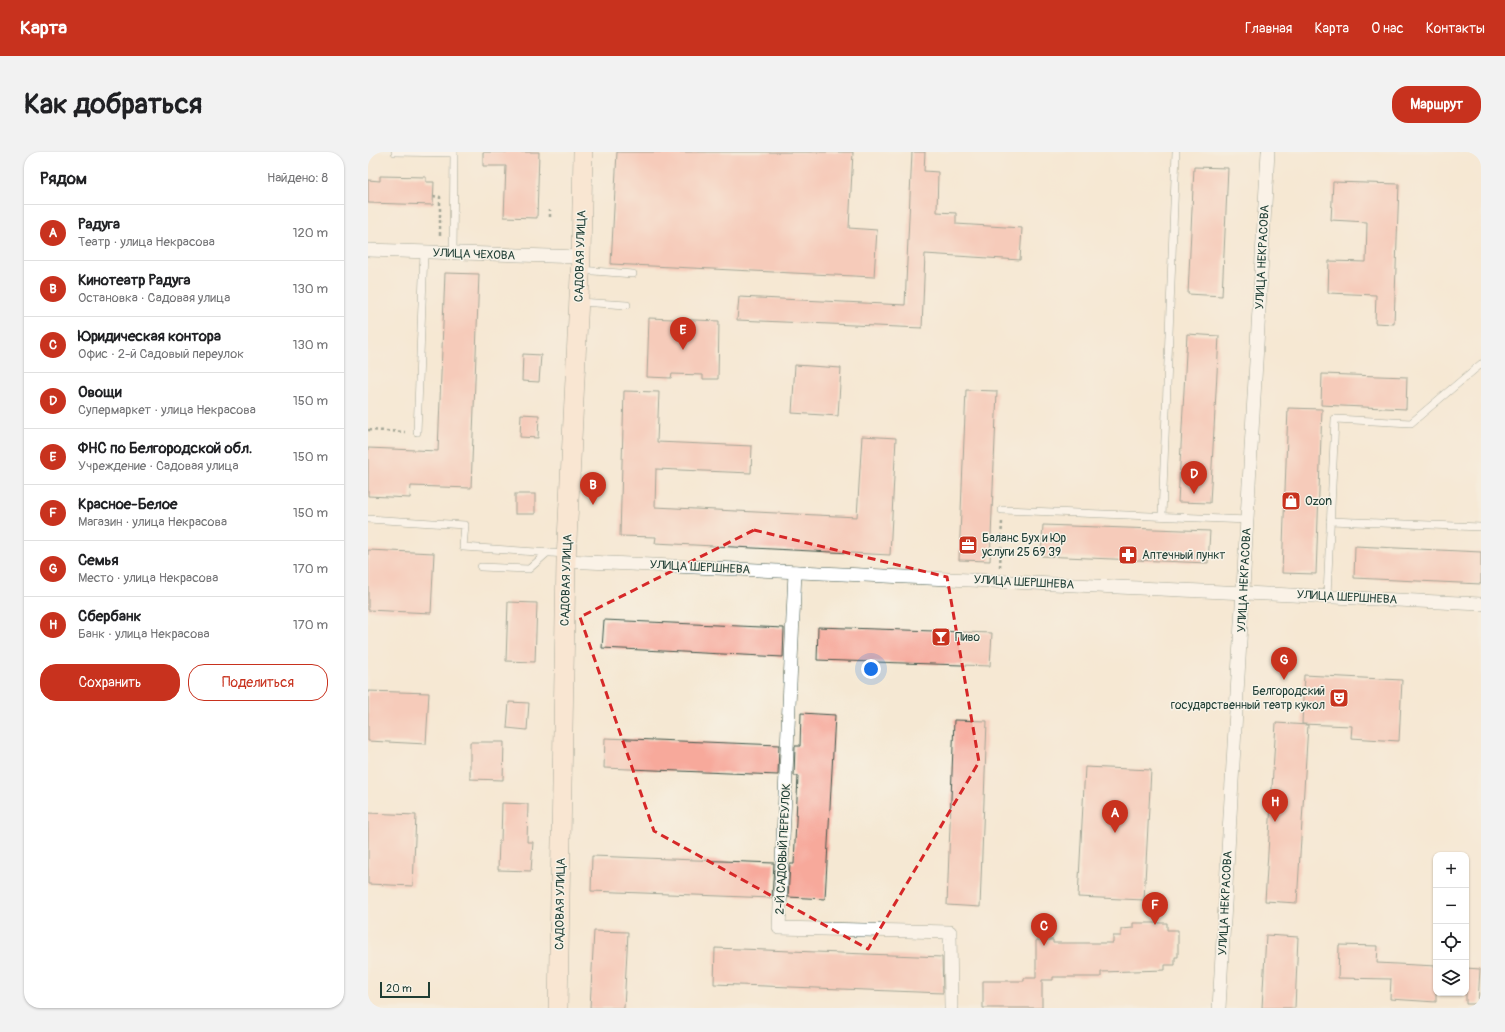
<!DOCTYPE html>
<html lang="ru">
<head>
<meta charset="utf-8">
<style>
	body { margin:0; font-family:Pangolin,sans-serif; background:#f2f2f2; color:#202124 }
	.controls { position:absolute; right:12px; bottom:12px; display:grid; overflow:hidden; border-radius:8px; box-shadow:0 1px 3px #0004 }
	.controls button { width:36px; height:36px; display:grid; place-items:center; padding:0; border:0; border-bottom:1px solid #e0e0e0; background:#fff; color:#202124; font:20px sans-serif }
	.scale { position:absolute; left:12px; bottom:10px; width:50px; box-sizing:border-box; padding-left:4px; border:2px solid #1f3d34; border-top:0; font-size:11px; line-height:14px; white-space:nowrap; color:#1f3d34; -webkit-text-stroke:3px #f7f3e8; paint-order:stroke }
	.you { position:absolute; left:503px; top:517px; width:14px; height:14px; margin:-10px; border:3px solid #fff; border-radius:50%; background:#1a73e8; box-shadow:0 0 0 6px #1a73e833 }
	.badge { display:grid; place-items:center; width:26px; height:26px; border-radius:50%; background:#c8321e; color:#fff; font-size:13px; font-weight:700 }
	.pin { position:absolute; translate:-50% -33px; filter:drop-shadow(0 1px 2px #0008) }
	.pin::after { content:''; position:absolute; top:21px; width:14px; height:12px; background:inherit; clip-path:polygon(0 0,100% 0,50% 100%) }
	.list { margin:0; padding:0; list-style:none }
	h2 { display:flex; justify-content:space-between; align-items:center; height:52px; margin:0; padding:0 16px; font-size:17px }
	h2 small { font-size:13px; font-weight:400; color:#757577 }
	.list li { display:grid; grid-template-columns:26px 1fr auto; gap:12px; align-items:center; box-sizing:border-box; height:56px; padding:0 16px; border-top:1px solid #e0e0e0 }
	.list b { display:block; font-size:15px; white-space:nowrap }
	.list p { margin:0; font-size:13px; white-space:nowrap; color:#757577 }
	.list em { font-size:13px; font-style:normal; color:#757577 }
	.actions { display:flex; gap:8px; padding:12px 16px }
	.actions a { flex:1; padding:9px 0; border:1px solid #c8321e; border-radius:16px; text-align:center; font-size:14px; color:#c8321e }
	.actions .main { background:#c8321e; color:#fff }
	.icon { flex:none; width:22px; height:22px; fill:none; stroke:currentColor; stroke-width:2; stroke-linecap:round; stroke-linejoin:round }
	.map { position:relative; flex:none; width:1113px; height:856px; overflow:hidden; border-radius:16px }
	header { display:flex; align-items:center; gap:24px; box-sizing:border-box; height:56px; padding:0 20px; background:#c8321e; color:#fff }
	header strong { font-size:19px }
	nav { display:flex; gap:22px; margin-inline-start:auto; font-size:14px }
	.intro { display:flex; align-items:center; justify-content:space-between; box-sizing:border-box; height:96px; padding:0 24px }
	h1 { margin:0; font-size:28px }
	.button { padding:10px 18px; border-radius:16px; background:#c8321e; color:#fff; font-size:14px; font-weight:700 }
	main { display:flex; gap:24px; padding:0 24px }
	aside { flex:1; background:#fff; border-radius:16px; box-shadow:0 1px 3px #0004 }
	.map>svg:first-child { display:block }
	.building { fill:#f7a99b }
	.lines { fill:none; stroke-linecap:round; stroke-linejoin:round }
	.lane-casing { stroke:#3f574c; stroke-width:8 }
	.street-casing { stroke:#3f574c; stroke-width:14 }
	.secondary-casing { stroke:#3f574c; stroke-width:20 }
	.path { stroke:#3f574c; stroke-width:2.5; stroke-dasharray:3 3; stroke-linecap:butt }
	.lane { stroke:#fff; stroke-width:7 }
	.street { stroke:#fff; stroke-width:13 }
	.secondary { stroke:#fde4d1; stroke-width:19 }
	.marked { fill:none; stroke:#d62828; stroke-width:3; stroke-dasharray:8 5; stroke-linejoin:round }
	.labels { text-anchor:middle; stroke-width:3; stroke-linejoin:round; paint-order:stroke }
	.street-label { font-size:12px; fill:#1f3d34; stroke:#f7f3e8 }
	.poi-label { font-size:12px; fill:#1f3d34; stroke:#f7f3e8; text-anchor:start }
</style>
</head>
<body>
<header>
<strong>Карта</strong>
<nav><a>Главная</a><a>Карта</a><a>О нас</a><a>Контакты</a></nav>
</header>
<div class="intro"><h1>Как добраться</h1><a class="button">Маршрут</a></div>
<main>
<aside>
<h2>Рядом<small>Найдено: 8</small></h2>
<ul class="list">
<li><span class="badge">A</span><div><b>Радуга</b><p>Театр · улица Некрасова</p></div><em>120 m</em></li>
<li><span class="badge">B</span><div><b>Кинотеатр Радуга</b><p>Остановка · Садовая улица</p></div><em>130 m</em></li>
<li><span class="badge">C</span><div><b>Юридическая контора</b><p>Офис · 2-й Садовый переулок</p></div><em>130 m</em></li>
<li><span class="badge">D</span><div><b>Овощи</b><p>Супермаркет · улица Некрасова</p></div><em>150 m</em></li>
<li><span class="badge">E</span><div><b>ФНС по Белгородской обл.</b><p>Учреждение · Садовая улица</p></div><em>150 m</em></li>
<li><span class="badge">F</span><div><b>Красное-Белое</b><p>Магазин · улица Некрасова</p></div><em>150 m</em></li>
<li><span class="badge">G</span><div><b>Семья</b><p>Место · улица Некрасова</p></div><em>170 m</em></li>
<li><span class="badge">H</span><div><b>Сбербанк</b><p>Банк · улица Некрасова</p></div><em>170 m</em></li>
</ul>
<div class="actions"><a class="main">Сохранить</a><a>Поделиться</a></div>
</aside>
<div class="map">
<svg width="1113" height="856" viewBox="0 0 1113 856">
	<rect width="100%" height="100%" fill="#f7f3e8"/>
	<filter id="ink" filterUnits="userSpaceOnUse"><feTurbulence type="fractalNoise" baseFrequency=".025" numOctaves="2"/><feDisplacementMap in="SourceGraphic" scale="8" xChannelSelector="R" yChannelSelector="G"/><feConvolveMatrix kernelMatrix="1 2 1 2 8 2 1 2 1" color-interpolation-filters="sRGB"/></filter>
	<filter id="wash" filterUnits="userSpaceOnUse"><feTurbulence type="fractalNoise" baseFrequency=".012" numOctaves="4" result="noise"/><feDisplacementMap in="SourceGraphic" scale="16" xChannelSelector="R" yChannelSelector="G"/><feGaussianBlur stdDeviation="0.9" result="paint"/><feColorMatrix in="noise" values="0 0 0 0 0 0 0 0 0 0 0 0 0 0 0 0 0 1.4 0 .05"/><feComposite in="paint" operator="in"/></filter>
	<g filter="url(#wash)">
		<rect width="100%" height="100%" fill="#f5e8d3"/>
		<g id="blocks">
			<g class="building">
				<polygon points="115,0 171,0 169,66 136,65 138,14 115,14"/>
				<polygon points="249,0 485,0 481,76 509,78 506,125 243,112"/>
				<polygon points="544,0 557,0 556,19 570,20 569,60 588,61 588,72 654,76 652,108 557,102 554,176 369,168 371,145 537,153"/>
				<polygon points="826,15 860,16 854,144 820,142"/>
				<polygon points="12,24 58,25 58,30 66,30 65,53 0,51 0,28 12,29"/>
				<polygon points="965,30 1031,32 1026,172 1007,171 1008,143 960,141 961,109 998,110 999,70 963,68"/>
				<polygon points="77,121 111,122 103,336 43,334 42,346 0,344 0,296 70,299"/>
				<polygon points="281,166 351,169 350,227 335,227 335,223 304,222 303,226 279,225"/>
				<polygon points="819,182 851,184 842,351 810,350"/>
				<polygon points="155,202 173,203 171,230 154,229"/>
				<polygon points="427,213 473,216 470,264 424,261"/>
				<polygon points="954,222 1039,225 1038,257 953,253"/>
				<polygon points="598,238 629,239 622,409 591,408"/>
				<polygon points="256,239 291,240 289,290 384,294 383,321 288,317 287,355 489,365 494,284 528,286 522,403 287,391 288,385 252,384"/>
				<polygon points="920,256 954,257 948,422 914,421"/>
				<polygon points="153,262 171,263 170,286 152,285"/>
				<rect x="147" y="342" width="20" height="20"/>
				<polygon points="675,373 842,379 840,411 673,404"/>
				<polygon points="987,394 1113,400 1113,432 986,426"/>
				<polygon points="0,398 66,401 63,461 0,458"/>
				<polygon points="140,450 169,451 167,510 138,509"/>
				<polygon points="236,468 416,476 415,505 234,496"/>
				<polygon points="450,475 624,481 622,514 449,508"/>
				<polygon points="936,523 1034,528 1031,589 983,586 984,574 934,572"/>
				<polygon points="0,539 61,541 58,592 0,589"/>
				<polygon points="141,550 161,551 159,578 139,576"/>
				<polygon points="433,561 467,563 457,747 420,745 422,712 426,712 430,624 426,624 427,594 432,594"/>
				<polygon points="586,568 619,569 612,755 579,753"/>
				<polygon points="908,571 940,573 929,751 897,749"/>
				<polygon points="237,586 411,593 410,623 236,616"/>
				<polygon points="102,590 136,590 135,628 102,627"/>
				<polygon points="717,615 783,618 776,748 710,745"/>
				<polygon points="134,651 160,652 159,690 165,690 163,719 130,718 131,689 133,689"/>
				<polygon points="0,661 48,663 45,734 0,732"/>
				<polygon points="224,704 406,711 404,746 223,739"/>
				<polygon points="765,771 799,771 799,778 810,778 810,805 807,805 807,813 797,813 797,818 733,820 733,825 685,825 685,828 674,828 674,856 615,856 615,829 656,829 656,826 668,826 668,788 685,788 685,791 745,791 745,784 753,784 753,777 765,776"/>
				<polygon points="226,779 260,780 256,856 222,856"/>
				<polygon points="898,783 930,785 927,856 894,856"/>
				<polygon points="971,793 1010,794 1009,811 1068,814 1068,850 1022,847 1023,827 970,826"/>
				<polygon points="347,796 574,805 575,841 346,832"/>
				<polygon points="1098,816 1112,817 1110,852 1098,852"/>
			</g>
		</g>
	</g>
	<g filter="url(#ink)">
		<use href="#blocks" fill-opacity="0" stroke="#3f574c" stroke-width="1"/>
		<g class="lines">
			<g class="lane-casing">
				<g id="lane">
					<polyline points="27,0 86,1"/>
					<polyline points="85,101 86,0"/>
					<polyline points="212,118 265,122"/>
					<polyline points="211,150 259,153"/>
					<polyline points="49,280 56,100"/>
					<polyline points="634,358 880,368"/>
					<polyline points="794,364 808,0"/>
					<polyline points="0,367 97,373 95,395 198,402"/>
					<polyline points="962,369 1113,375"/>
					<polyline points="113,415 161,417 179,401"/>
					<polyline points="959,444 967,267 1043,271 1113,212"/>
				</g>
			</g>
			<g class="street-casing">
				<g id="street">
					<polyline points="0,98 213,105"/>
					<polyline points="198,409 1113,452"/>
					<polyline points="427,420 411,776 582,780 583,856"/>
					<polyline points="851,856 900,0"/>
				</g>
			</g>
			<g class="secondary-casing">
				<polyline id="secondary" points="190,856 198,409 213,105 215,0"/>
			</g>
			<g class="path">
				<polyline points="65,44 72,45 72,85"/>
				<polyline points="182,65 182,58"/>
				<polyline points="0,278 37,280"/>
				<polyline points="632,415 634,369"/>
			</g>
			<use href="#lane" class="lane"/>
			<use href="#street" class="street"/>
			<use href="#secondary" class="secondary"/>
		</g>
	</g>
	<path d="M0 0H1113V856H0ZM386,378L579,425L611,610L500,797L286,679L212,465Z" fill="#f5e8d3" fill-opacity=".55" fill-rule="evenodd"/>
	<path class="marked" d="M386,378L579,425L611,610L500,797L286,679L212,465Z"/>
	<defs>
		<g id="shop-square" transform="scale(1)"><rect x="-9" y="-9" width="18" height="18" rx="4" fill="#c8321e" stroke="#f7f3e8"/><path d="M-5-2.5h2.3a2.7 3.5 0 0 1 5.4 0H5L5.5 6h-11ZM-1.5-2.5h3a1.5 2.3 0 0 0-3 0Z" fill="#fff"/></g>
		<g id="office-square" transform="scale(1)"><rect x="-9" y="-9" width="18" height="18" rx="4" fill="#c8321e" stroke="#f7f3e8"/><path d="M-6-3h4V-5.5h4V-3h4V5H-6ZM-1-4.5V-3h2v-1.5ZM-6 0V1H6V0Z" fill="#fff"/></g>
		<g id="pharmacy-square" transform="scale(1)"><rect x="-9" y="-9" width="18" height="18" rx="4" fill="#c8321e" stroke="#f7f3e8"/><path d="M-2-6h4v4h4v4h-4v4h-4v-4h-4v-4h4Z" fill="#fff"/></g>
		<g id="bar-square" transform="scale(1)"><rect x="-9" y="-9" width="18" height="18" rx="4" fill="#c8321e" stroke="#f7f3e8"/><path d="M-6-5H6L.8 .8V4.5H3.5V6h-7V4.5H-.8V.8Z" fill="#fff"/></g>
		<g id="theatre-square" transform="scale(1)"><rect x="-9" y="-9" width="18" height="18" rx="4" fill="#c8321e" stroke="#f7f3e8"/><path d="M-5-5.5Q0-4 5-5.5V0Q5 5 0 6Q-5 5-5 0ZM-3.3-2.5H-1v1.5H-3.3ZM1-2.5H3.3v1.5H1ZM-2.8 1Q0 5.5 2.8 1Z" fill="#fff"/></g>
	</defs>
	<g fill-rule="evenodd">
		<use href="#shop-square" x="923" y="349"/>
		<use href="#office-square" x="600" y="393"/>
		<use href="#pharmacy-square" x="760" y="403"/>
		<use href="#bar-square" x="573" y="485"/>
		<use href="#theatre-square" x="971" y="546"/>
	</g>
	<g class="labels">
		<g class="street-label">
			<text transform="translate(106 102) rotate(2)" y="4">УЛИЦА ЧЕХОВА</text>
			<text transform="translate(212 104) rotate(-88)" y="4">САДОВАЯ УЛИЦА</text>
			<text transform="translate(894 105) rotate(-87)" y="4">УЛИЦА НЕКРАСОВА</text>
			<text transform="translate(332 415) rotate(3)" y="4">УЛИЦА ШЕРШНЕВА</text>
			<text transform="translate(198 428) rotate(-88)" y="4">САДОВАЯ УЛИЦА</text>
			<text transform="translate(876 428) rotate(-87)" y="4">УЛИЦА НЕКРАСОВА</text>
			<text transform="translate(656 430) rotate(3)" y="4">УЛИЦА ШЕРШНЕВА</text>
			<text transform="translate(979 445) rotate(3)" y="4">УЛИЦА ШЕРШНЕВА</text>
			<text transform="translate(415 697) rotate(-87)" y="4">2-Й САДОВЫЙ ПЕРЕУЛОК</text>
			<text transform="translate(857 751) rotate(-87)" y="4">УЛИЦА НЕКРАСОВА</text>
			<text transform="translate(192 752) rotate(-89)" y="4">САДОВАЯ УЛИЦА</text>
		</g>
		<g class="poi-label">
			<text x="937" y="353">Ozon</text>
			<text x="614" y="390">Баланс Бух и Юр<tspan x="614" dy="14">услуги 25 69 39</tspan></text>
			<text x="774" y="407">Аптечный пункт</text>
			<text x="587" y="489">Пиво</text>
			<text x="957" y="543" text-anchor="end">Белгородский<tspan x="957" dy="14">государственный театр кукол</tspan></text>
		</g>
	</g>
</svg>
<div class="controls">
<button>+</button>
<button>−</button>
<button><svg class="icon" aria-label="locate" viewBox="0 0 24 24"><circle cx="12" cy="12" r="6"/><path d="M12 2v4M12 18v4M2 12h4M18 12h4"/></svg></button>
<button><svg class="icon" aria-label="layers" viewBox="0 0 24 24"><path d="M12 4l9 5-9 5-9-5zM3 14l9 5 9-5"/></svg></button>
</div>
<div class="scale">20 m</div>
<div class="you"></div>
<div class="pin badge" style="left:747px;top:681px">A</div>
<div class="pin badge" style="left:225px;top:353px">B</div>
<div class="pin badge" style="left:676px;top:794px">C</div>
<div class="pin badge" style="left:826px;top:342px">D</div>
<div class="pin badge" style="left:315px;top:198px">E</div>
<div class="pin badge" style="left:787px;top:773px">F</div>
<div class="pin badge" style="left:916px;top:528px">G</div>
<div class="pin badge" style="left:907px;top:670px">H</div>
</div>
</main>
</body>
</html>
